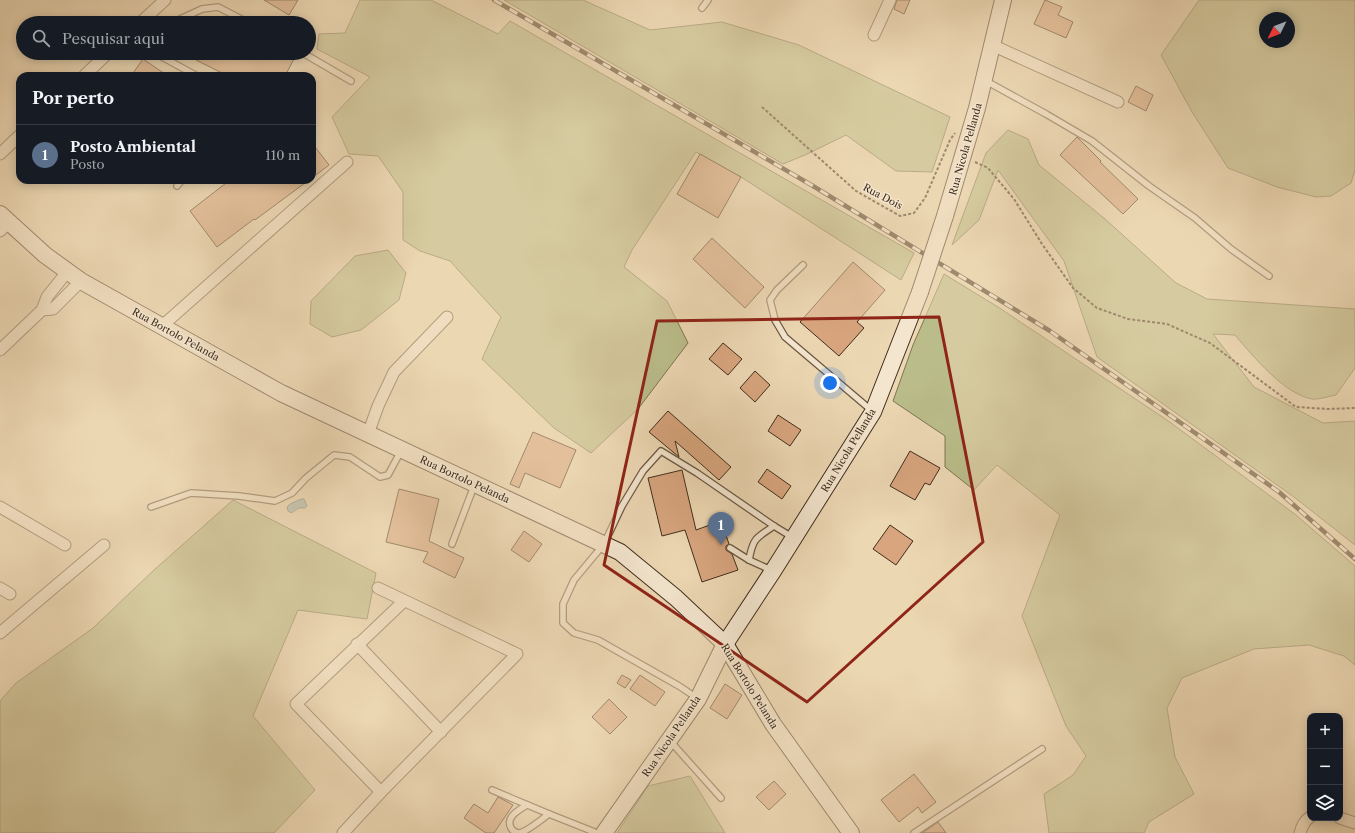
<!DOCTYPE html>
<html lang="pt">
<head>
<meta charset="utf-8">
<style>
	body { margin:0; font-family:"Libre Caslon Text",serif; background:#20242c; color:#f1f3f6 }
	.controls { position:absolute; right:12px; bottom:12px; display:grid; overflow:hidden; border-radius:8px; box-shadow:0 2px 10px #0003 }
	.controls button { width:36px; height:36px; display:grid; place-items:center; padding:0; border:0; border-bottom:1px solid #363941; background:#171b24; color:#f1f3f6; font:20px sans-serif }
	.compass { position:absolute; left:1259px; top:12px; width:36px; height:36px; border-radius:50%; background:#171b24; box-shadow:0 2px 10px #0003; rotate:227deg }
	.you { position:absolute; left:830px; top:383px; width:14px; height:14px; margin:-10px; border:3px solid #fff; border-radius:50%; background:#1a73e8; box-shadow:0 0 0 6px #1a73e833 }
	.badge { display:grid; place-items:center; width:26px; height:26px; border-radius:50%; background:#c59692; color:#fff; font-size:13px; font-weight:700 }
	.pin { position:absolute; translate:-50% -33px; filter:drop-shadow(0 1px 2px #0008) }
	.pin::after { content:''; position:absolute; top:21px; width:14px; height:12px; background:inherit; clip-path:polygon(0 0,100% 0,50% 100%) }
	.list { margin:0; padding:0; list-style:none }
	h2 { display:flex; justify-content:space-between; align-items:center; height:52px; margin:0; padding:0 16px; font-size:17px }
	h2 small { font-size:13px; font-weight:400; color:#9ea1a6 }
	.list li { display:grid; grid-template-columns:26px 1fr auto; gap:12px; align-items:center; box-sizing:border-box; height:60px; padding:0 16px; border-top:1px solid #363941 }
	.list b { display:block; font-size:15px; white-space:nowrap }
	.list p { margin:0; font-size:13px; white-space:nowrap; color:#9ea1a6 }
	.list em { font-size:13px; font-style:normal; color:#9ea1a6 }
	.icon { flex:none; width:22px; height:22px; fill:none; stroke:currentColor; stroke-width:2; stroke-linecap:round; stroke-linejoin:round }
	.map { position:relative; flex:none; width:1355px; height:833px; overflow:hidden }
	.search { position:absolute; background:#171b24; box-shadow:0 2px 10px #0003; left:16px; top:16px; width:300px; height:44px; display:flex; align-items:center; gap:10px; box-sizing:border-box; padding:0 14px; border-radius:22px; color:#9ea1a6; font-size:15px }
	.panel { position:absolute; background:#171b24; box-shadow:0 2px 10px #0003; left:16px; top:72px; width:300px; height:112px; border-radius:12px }
	.map>svg:first-child { display:block }
	.green { fill:#babd8a; stroke:#7e7553; fill-rule:evenodd }
	.water { fill:#9db7b7; stroke:#788079 }
	.building { fill:#d8a57e; stroke:#412d1c }
	.lines { fill:none; stroke-linecap:round; stroke-linejoin:round }
	.lane-casing { stroke:#6c5842; stroke-width:8 }
	.street-casing { stroke:#6c5842; stroke-width:13 }
	.secondary-casing { stroke:#412d1c; stroke-width:18 }
	.path { stroke:#412d1c; stroke-width:2; stroke-dasharray:3 2; stroke-linecap:butt }
	.lane { stroke:#f3e5ce; stroke-width:5.5 }
	.street { stroke:#f3e5ce; stroke-width:11 }
	.secondary { stroke:#f3e5ce; stroke-width:16 }
	.rail-casing { stroke:#412d1c; stroke-width:4.5 }
	.rail { stroke:#f3e5ce; stroke-width:3; stroke-dasharray:9; stroke-linecap:butt }
	.secondary-bridge-casing { stroke:#412d1c; stroke-width:18; stroke-linecap:butt }
	.secondary-bridge { stroke:#f3e5ce; stroke-width:16 }
	.marked { fill:none; stroke:#8f2418; stroke-width:3; stroke-linejoin:round }
	.labels { text-anchor:middle; stroke-width:3; stroke-linejoin:round; paint-order:stroke }
	.street-label { font-size:10px; fill:#412d1c; stroke:#f3e5ce }
</style>
</head>
<body>
<div class="map">
<svg width="1355" height="833" viewBox="0 0 1355 833">
	<rect width="100%" height="100%" fill="#ecd7b3"/>
	<filter id="stains"><feTurbulence type="fractalNoise" baseFrequency=".005" numOctaves="4"/><feColorMatrix values="0 0 0 0 .2 0 0 0 0 .09 0 0 0 0 .02 0 0 0 .5 -.17"/></filter>
	<radialGradient id="worn" r=".72"><stop offset=".6" stop-color="#630" stop-opacity="0"/><stop offset="1" stop-color="#630" stop-opacity=".3"/></radialGradient>
	<g class="green">
		<polygon points="360,0 431,0 498,34 510,21 914,253 901,280 741,177 696,152 632,250 624,267 667,301 688,343 638,409 591,453 554,428 482,359 501,317 450,261 420,251 403,240 403,192 378,156 349,154 332,117 370,77 317,49 319,34 345,33"/>
		<polygon points="504,0 583,0 650,30 722,22 799,45 950,117 932,172 896,171 846,135 805,155 783,164"/>
		<path d="M1199,0H1355V170L1351,183L1331,196L1316,197L1277,187L1228,168L1192,112L1161,55ZM1265,18H1289V42H1265Z"/>
		<path d="M1008,130L1028,139L1039,165L1105,219L1176,283L1207,299L1355,309V368L1336,395C1329,396 1319,400 1312,399C1284,394 1253,356 1235,335L1213,334L1254,387L1323,423L1355,421V545L1294,497L1097,357L1064,261L998,170L979,220L952,245L986,153Z"/>
		<polygon points="388,250 406,273 399,300 361,330 332,337 310,324 311,301 355,256"/>
		<polygon points="944,274 998,307 1167,420 1296,515 1355,566 1355,665 1344,656 1309,645 1254,649 1182,678 1167,708 1175,757 1194,794 1149,822 1144,833 1049,833 1044,794 1073,775 1086,756 1066,726 1022,616 1060,515 997,465 974,490 945,467 945,436 893,401 913,345"/>
		<polygon points="233,500 376,573 367,619 298,610 253,716 315,790 274,833 0,833 0,701 16,683 93,628 154,570"/>
		<polygon points="690,776 725,833 617,833 648,786"/>
	</g>
	<path class="water" d="M301,499H304L307,506L305,508H299C294,510 293,515 288,511L287,507L290,504Z"/>
	<g class="building">
		<polygon points="264,0 298,0 289,15"/>
		<polygon points="897,0 910,0 904,14 894,9"/>
		<polygon points="1045,0 1062,7 1058,15 1073,22 1066,38 1034,24"/>
		<polygon points="200,53 288,53 295,57 285,76 228,76 196,60"/>
		<polygon points="143,59 168,76 131,76"/>
		<polygon points="1136,86 1153,95 1146,111 1128,102"/>
		<polygon points="1077,137 1101,161 1100,162 1138,199 1123,214 1060,155"/>
		<polygon points="312,143 329,165 312,178"/>
		<polygon points="700,154 741,177 718,218 677,194"/>
		<polygon points="230,180 309,180 255,220 254,219 217,247 190,211"/>
		<polygon points="712,238 764,287 745,308 693,259"/>
		<polygon points="853,262 885,290 857,322 864,328 839,356 800,322"/>
		<polygon points="723,343 742,359 728,375 709,359"/>
		<polygon points="755,371 770,385 755,402 740,388"/>
		<polygon points="668,411 731,467 719,480 675,441 679,457 649,432"/>
		<polygon points="778,415 801,430 790,446 768,431"/>
		<polygon points="533,432 576,450 560,488 525,473 519,488 510,484"/>
		<polygon points="910,451 940,468 930,485 925,483 915,500 890,486"/>
		<polygon points="767,469 791,486 782,499 758,482"/>
		<polygon points="682,470 696,530 721,521 729,544 726,546 726,550 732,554 738,570 702,582 685,530 662,536 648,478"/>
		<polygon points="399,489 439,499 429,541 464,558 455,578 423,562 428,552 386,542"/>
		<polygon points="890,525 913,541 896,565 873,549"/>
		<polygon points="524,531 542,544 529,562 511,550"/>
		<polygon points="622,675 631,680 625,688 617,683"/>
		<polygon points="640,675 665,692 655,706 630,689"/>
		<polygon points="725,684 742,695 727,719 710,708"/>
		<polygon points="609,699 627,717 610,734 592,717"/>
		<polygon points="914,774 936,802 922,813 918,807 899,822 881,800"/>
		<polygon points="774,781 786,794 769,810 756,797"/>
		<polygon points="498,797 513,805 494,833 486,833 464,818 474,804 488,813"/>
		<polygon points="938,822 946,833 922,833"/>
	</g>
	<g class="lines">
		<g class="lane-casing">
			<g id="lane">
				<polyline points="702,8 708,0"/>
				<polyline points="144,20 155,23"/>
				<polyline points="160,23 176,21 202,9 218,7 249,23"/>
				<polyline points="155,53 197,76"/>
				<polyline points="303,53 351,81"/>
				<polyline points="986,81 1046,114 1092,141 1149,186 1195,218 1231,249 1269,276"/>
				<polyline points="177,186 182,180"/>
				<polyline points="803,265 777,290 770,300 775,320 785,337 871,410"/>
				<polyline points="151,507 191,493 239,496 275,501 292,493 306,478 334,455 350,457 380,477 388,475 401,451"/>
				<polyline points="452,544 474,486"/>
				<polyline points="730,548 749,560 771,570"/>
				<path d="M749,560C753,538 756,538 774,526"/>
				<polyline points="697,698 679,686 598,640 574,633 563,623 563,604 574,580 604,544 622,506 643,471 661,451 697,473 774,526 792,537"/>
				<polyline points="671,742 721,798"/>
				<polyline points="492,790 549,814 597,833"/>
				<path d="M527,805C519,810 505,817 511,828C513,831 515,833 519,833C527,832 542,819 549,814"/>
				<polyline points="914,833 1042,749"/>
			</g>
		</g>
		<g class="street-casing">
			<g id="street">
				<polyline points="140,23 165,0"/>
				<polyline points="874,35 890,0"/>
				<polyline points="992,45 1118,102"/>
				<polyline points="84,76 108,53"/>
				<polyline points="0,154 20,135"/>
				<polyline points="0,231 9,223"/>
				<polyline points="42,310 53,309 81,281"/>
				<polyline points="162,326 347,162"/>
				<polyline points="0,350 42,310 47,297 67,272"/>
				<polyline points="368,434 378,406 394,372 447,317"/>
				<polyline points="0,507 65,545"/>
				<polyline points="0,588 10,594"/>
				<polyline points="0,633 104,545"/>
				<polyline points="357,644 441,732"/>
				<polyline points="381,792 296,704 404,601"/>
				<polyline points="1340,818 1355,823"/>
				<polyline points="343,833 381,792 517,654 378,588"/>
				<path d="M1300,833C1302,826 1304,821 1310,817"/>
			</g>
		</g>
		<g class="secondary-casing">
			<g id="secondary">
				<polyline points="0,214 45,255 81,281 281,393 620,552 676,598 725,644 773,724 851,833"/>
				<polyline points="945,216 977,108 1003,0"/>
				<polyline points="604,833 698,699 725,644 773,571 873,412 920,292"/>
			</g>
		</g>
		<g class="path">
			<polyline points="762,107 856,191 900,216 914,213 925,198 950,140 955,133"/>
			<polyline points="975,162 988,168 1014,199 1042,244 1073,288 1097,308 1128,319 1167,324 1210,343 1296,407 1328,409 1355,408"/>
		</g>
		<use href="#lane" class="lane"/>
		<use href="#street" class="street"/>
		<use href="#secondary" class="secondary"/>
		<g class="rail-casing">
			<polyline id="rail" points="494,0 813,186 1050,331 1279,492 1355,559"/>
		</g>
		<use href="#rail" class="rail"/>
		<g class="secondary-bridge-casing">
			<polyline id="secondary-bridge" points="920,292 945,216"/>
		</g>
		<use href="#secondary-bridge" class="secondary-bridge"/>
	</g>
	<path d="M0 0H1355V833H0ZM939,317L983,542L807,702L604,565L657,321Z" fill="#ecd7b3" fill-opacity=".55" fill-rule="evenodd"/>
	<path class="marked" d="M939,317L983,542L807,702L604,565L657,321Z"/>
	<g class="labels">
		<g class="street-label">
			<text transform="translate(965 149) rotate(-74)" y="4">Rua Nicola Pellanda</text>
			<text transform="translate(883 196) rotate(28)" y="4">Rua Dois</text>
			<text transform="translate(176 334) rotate(29)" y="4">Rua Bortolo Pelanda</text>
			<text transform="translate(848 450) rotate(-59)" y="4">Rua Nicola Pellanda</text>
			<text transform="translate(465 479) rotate(25)" y="4">Rua Bortolo Pelanda</text>
			<text transform="translate(750 686) rotate(58)" y="4">Rua Bortolo Pelanda</text>
			<text transform="translate(671 736) rotate(-56)" y="4">Rua Nicola Pellanda</text>
		</g>
	</g>
	<rect width="100%" height="100%" filter="url(#stains)"/>
	<rect width="100%" height="100%" fill="url(#worn)"/>
</svg>
<div class="controls">
<button>+</button>
<button>−</button>
<button><svg class="icon" aria-label="layers" viewBox="0 0 24 24"><path d="M12 4l9 5-9 5-9-5zM3 14l9 5 9-5"/></svg></button>
</div>
<svg class="compass" viewBox="-18 -18 36 36"><path d="M0-13l5 13h-10z" fill="#e53935"/><path d="M0 13l5-13h-10z" fill="#9ea1a6"/></svg>
<div class="you"></div>
<div class="pin badge" style="left:721px;top:545px;background:#5c6f8a">1</div>
<div class="search"><svg class="icon" aria-label="search" viewBox="0 0 24 24"><circle cx="10" cy="10" r="6"/><path d="M15 15l6 6"/></svg>Pesquisar aqui</div>
<section class="panel">
<h2>Por perto<small></small></h2>
<ul class="list">
<li><span class="badge" style="background:#5c6f8a">1</span><div><b>Posto Ambiental</b><p>Posto</p></div><em>110 m</em></li>
</ul>
</section>
</div>
</body>
</html>
